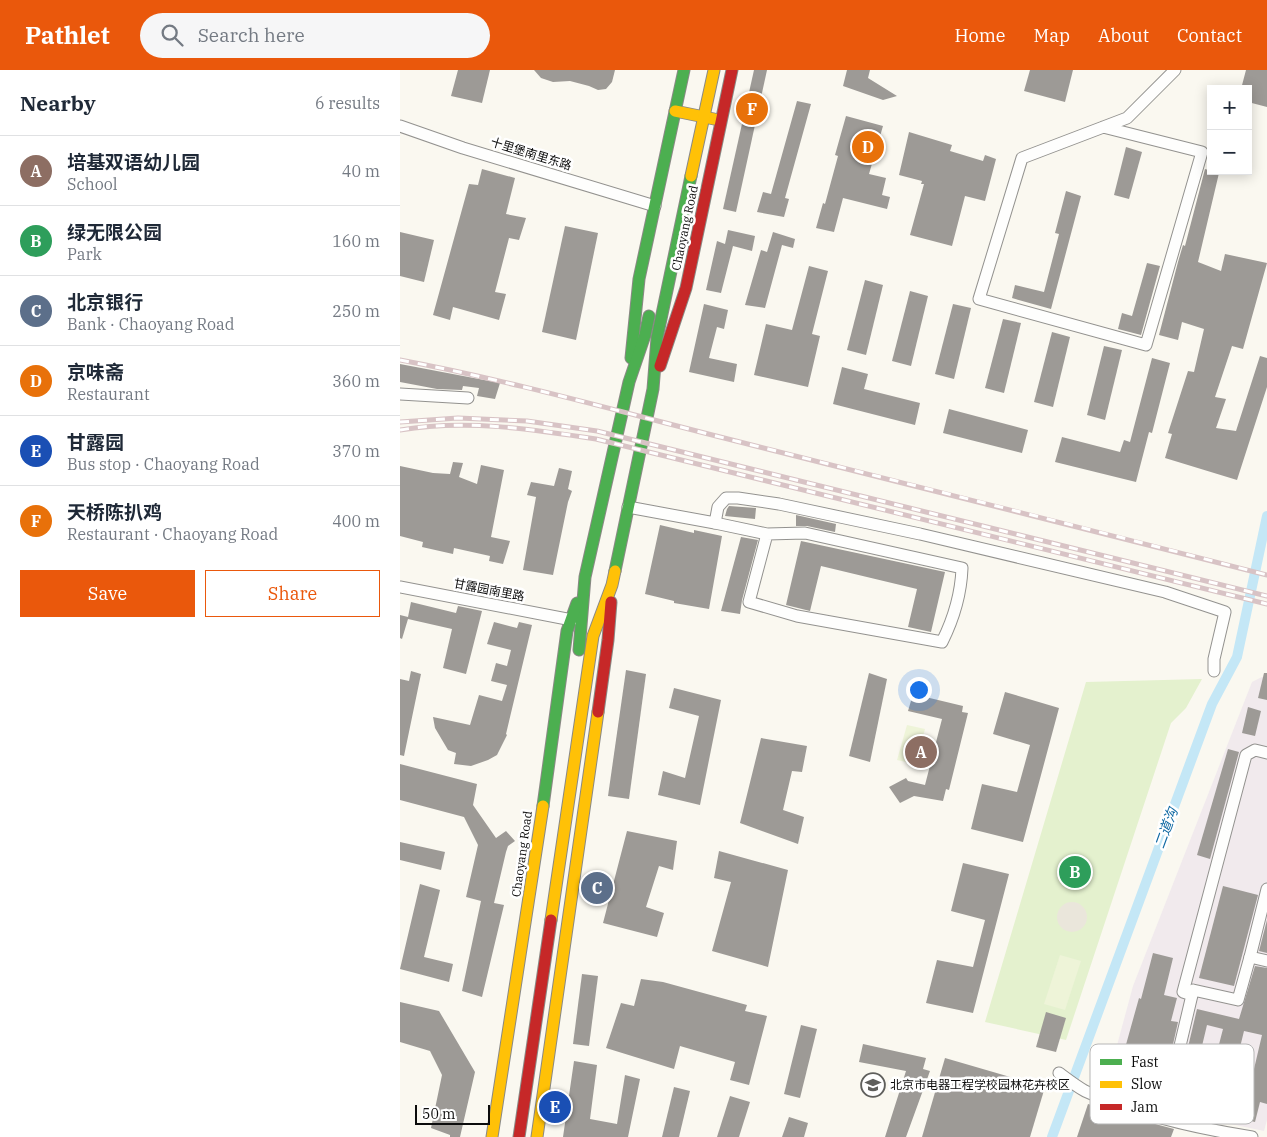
<!DOCTYPE html>
<html lang="en">
<head>
<meta charset="utf-8">
<style>
	body { margin:0; font-family:"IBM Plex Serif","Noto Sans SC",serif; background:#f6f6f7; color:#1f2937 }
	.controls { position:absolute; right:15px; top:15px; display:grid; overflow:hidden; border-radius:0px; box-shadow:0 2px 12px #0003 }
	.controls button { width:45px; height:45px; display:grid; place-items:center; padding:0; border:0; border-bottom:1px solid #e0e1e3; background:#fff; color:#1f2937; font:25px sans-serif }
	.scale { position:absolute; left:15px; bottom:12px; width:75px; box-sizing:border-box; padding-left:5px; border:2px solid #0c0c0c; border-top:0; font-size:14px; line-height:18px; white-space:nowrap; color:#0c0c0c; -webkit-text-stroke:4px #fff; paint-order:stroke }
	.you { position:absolute; left:518px; top:619px; width:18px; height:18px; margin:-12px; border:4px solid #fff; border-radius:50%; background:#1a73e8; box-shadow:0 0 0 8px #1a73e833 }
	.badge { display:grid; place-items:center; width:32px; height:32px; border-radius:50%; background:#ea580c; color:#fff; font-size:16px; font-weight:700 }
	.pin { position:absolute; translate:-50% -50%; border:2px solid #fff; box-shadow:0 1px 5px #0006 }
	.list { margin:0; padding:0; list-style:none }
	h2 { display:flex; justify-content:space-between; align-items:center; height:65px; margin:0; padding:0 20px; font-size:21px }
	h2 small { font-size:16px; font-weight:400; color:#747a83 }
	.list li { display:grid; grid-template-columns:32px 1fr auto; gap:15px; align-items:center; box-sizing:border-box; height:70px; padding:0 20px; border-top:1px solid #e0e1e3 }
	.list b { display:block; font-size:19px; white-space:nowrap }
	.list p { margin:0; font-size:16px; white-space:nowrap; color:#747a83 }
	.list em { font-size:16px; font-style:normal; color:#747a83 }
	.actions { display:flex; gap:10px; padding:15px 20px }
	.actions a { flex:1; padding:11px 0; border:1px solid #ea580c; border-radius:0px; text-align:center; font-size:18px; color:#ea580c }
	.actions .main { background:#ea580c; color:#fff }
	.icon { flex:none; width:28px; height:28px; fill:none; stroke:currentColor; stroke-width:2; stroke-linecap:round; stroke-linejoin:round }
	.map { position:relative; flex:none; width:867px; height:1067px; overflow:hidden }
	header { display:flex; align-items:center; gap:30px; box-sizing:border-box; height:70px; padding:0 25px; background:#ea580c; color:#fff }
	header strong { font-size:24px }
	nav { display:flex; gap:28px; margin-inline-start:auto; font-size:18px }
	.search { width:350px; height:45px; background:#f6f6f7; display:flex; align-items:center; gap:12px; box-sizing:border-box; padding:0 18px; border-radius:28px; color:#747a83; font-size:19px }
	main { display:flex }
	aside { flex:1; background:#fff }
	.map>svg:first-child { display:block }
	.industrial { fill:#f1eaed }
	.green { fill:#e4f1ce }
	.pitch { fill:#eef4d8 }
	.plaza { fill:#eae6db }
	.lines { fill:none; stroke-linecap:round; stroke-linejoin:round }
	.canal { stroke:#c4e7f6; stroke-width:10 }
	.building { fill:#9d9a96 }
	.street-casing { stroke:#93928f; stroke-width:13 }
	.fast-casing { stroke:#8a8985; stroke-width:13 }
	.slow-casing { stroke:#8a8985; stroke-width:13 }
	.jam-casing { stroke:#8a8985; stroke-width:13 }
	.street { stroke:#fefefd; stroke-width:11 }
	.fast { stroke:#4caf50; stroke-width:11 }
	.slow { stroke:#ffc107; stroke-width:11 }
	.jam { stroke:#c62828; stroke-width:11 }
	.rail-casing { stroke:#d8c3c5; stroke-width:5 }
	.rail { stroke:#fff; stroke-width:3; stroke-dasharray:9; stroke-linecap:butt }
	.labels { text-anchor:middle; stroke-width:5; stroke-linejoin:round; paint-order:stroke }
	.street-label { font-size:12px; fill:#0c0c0c; stroke:#fff }
	.poi-label { font-size:12px; fill:#0c0c0c; stroke:#fff; text-anchor:start }
	.water-label { font-size:14px; font-style:italic; fill:#1069a3; stroke:#fff }
	.key { fill:#fff; stroke:#b6b6b6; stroke-width:1 }
	.key-label { font-size:14px; fill:#0c0c0c }
</style>
</head>
<body>
<header>
<strong>Pathlet</strong>
<div class="search"><svg class="icon" aria-label="search" viewBox="0 0 24 24"><circle cx="10" cy="10" r="6"/><path d="M15 15l6 6"/></svg>Search here</div>
<nav><a>Home</a><a>Map</a><a>About</a><a>Contact</a></nav>
</header>
<main>
<aside>
<h2>Nearby<small>6 results</small></h2>
<ul class="list">
<li><span class="badge" style="background:#8d6e63">A</span><div><b>培基双语幼儿园</b><p>School</p></div><em>40 m</em></li>
<li><span class="badge" style="background:#2e9e5b">B</span><div><b>绿无限公园</b><p>Park</p></div><em>160 m</em></li>
<li><span class="badge" style="background:#5c6f8a">C</span><div><b>北京银行</b><p>Bank · Chaoyang Road</p></div><em>250 m</em></li>
<li><span class="badge" style="background:#e8710a">D</span><div><b>京味斋</b><p>Restaurant</p></div><em>360 m</em></li>
<li><span class="badge" style="background:#1a4fb4">E</span><div><b>甘露园</b><p>Bus stop · Chaoyang Road</p></div><em>370 m</em></li>
<li><span class="badge" style="background:#e8710a">F</span><div><b>天桥陈扒鸡</b><p>Restaurant · Chaoyang Road</p></div><em>400 m</em></li>
</ul>
<div class="actions"><a class="main">Save</a><a>Share</a></div>
</aside>
<div class="map">
<svg width="867" height="1067" viewBox="0 0 867 1067">
	<rect width="100%" height="100%" fill="#faf8f0"/>
	<polygon class="industrial" points="862,607 867,607 867,1050 864,1061 746,1036 706,1016 733,916 852,612"/>
	<polygon class="green" points="802,609 786,638 771,653 666,970 585,952 686,612"/>
	<g class="pitch">
		<polygon points="507,655 525,659 515,694 497,690"/>
		<polygon points="660,885 681,891 665,940 644,934"/>
	</g>
	<circle class="plaza" cx="672" cy="847" r="15"/>
	<g class="lines">
		<polyline class="canal" points="652,1067 812,634 837,587 867,446"/>
	</g>
	<g class="building">
		<polygon points="58,0 90,0 82,33 51,26"/>
		<polygon points="134,0 215,0 212,12 206,19 198,20 189,16 170,11 153,12 141,8"/>
		<polygon points="354,0 367,0 336,142 323,139"/>
		<polygon points="447,0 470,0 468,8 497,26 483,30 443,16"/>
		<polygon points="630,0 673,0 665,32 624,21"/>
		<polygon points="846,0 867,0 867,37 848,32 848,19 841,19"/>
		<polygon points="397,31 411,34 385,128 389,129 384,147 357,142 363,122 371,124"/>
		<polygon points="446,46 483,56 469,104 486,108 482,125 490,127 487,139 443,128 434,162 416,158 423,133 425,134 438,86 435,85"/>
		<polygon points="509,62 552,75 550,81 583,91 585,85 596,89 585,131 565,126 552,176 510,165 524,114 521,114 522,111 499,105"/>
		<polygon points="726,77 742,82 729,129 714,125"/>
		<polygon points="82,99 115,108 106,144 126,148 119,170 109,168 95,222 106,224 99,250 53,237 50,250 33,245 69,114 78,115"/>
		<polygon points="805,99 819,103 798,192 821,201 825,184 867,193 843,279 832,276 815,327 826,329 816,358 836,361 860,286 867,288 867,317 837,410 765,388 772,364 768,363 788,301 794,302 804,259 782,252 778,270 759,265 778,192 783,175 785,176"/>
		<polygon points="666,121 681,126 651,239 612,228 615,215 644,222 659,164 655,163"/>
		<polygon points="165,156 198,163 176,270 142,262"/>
		<polygon points="328,160 355,166 352,181 333,176 321,223 306,220 317,171 325,174"/>
		<polygon points="0,162 34,170 24,212 0,206"/>
		<polygon points="373,162 395,169 393,178 382,175 365,238 345,235 361,180 367,182"/>
		<polygon points="747,193 760,196 741,265 718,259 722,243 732,246"/>
		<polygon points="409,196 428,201 412,264 420,266 408,317 354,305 366,254 392,260"/>
		<polygon points="465,210 483,215 466,285 447,280"/>
		<polygon points="510,221 528,226 511,296 492,291"/>
		<polygon points="304,234 328,240 324,259 317,257 309,288 337,294 334,312 289,302"/>
		<polygon points="553,234 571,238 554,309 535,304"/>
		<polygon points="603,249 621,253 604,323 585,318"/>
		<polygon points="652,262 670,267 653,337 634,332"/>
		<polygon points="704,276 722,280 705,350 687,345"/>
		<polygon points="752,288 770,293 752,363 749,362 736,412 655,392 662,367 720,382 724,370 730,372"/>
		<polygon points="0,294 100,313 95,329 77,326 79,318 63,316 62,320 37,319 0,312"/>
		<polygon points="442,297 468,304 464,319 520,333 515,355 433,334"/>
		<polygon points="549,339 628,360 622,383 543,363"/>
		<polygon points="53,392 63,393 59,407 77,414 81,395 104,400 91,467 110,471 103,494 89,491 90,486 54,478 53,484 22,477 23,472 0,466 0,396 33,403 50,404"/>
		<polygon points="159,398 172,401 168,419 172,421 168,432 153,505 123,500 136,427 127,425 131,412 154,416"/>
		<polygon points="329,436 356,438 355,449 325,446 327,439"/>
		<polygon points="396,445 436,454 435,462 407,456 396,456"/>
		<polygon points="260,455 294,463 294,460 322,466 309,539 274,533 274,531 245,524"/>
		<polygon points="341,467 358,470 342,530 340,544 321,541"/>
		<polygon points="401,471 545,502 531,562 508,557 517,519 421,496 410,541 386,535"/>
		<polygon points="11,532 56,543 58,536 82,541 66,604 43,598 52,559 8,549 2,569 0,568 0,545 8,547"/>
		<polygon points="94,552 117,558 119,552 132,555 106,664 107,665 97,685 88,690 71,696 54,694 56,683 48,680 35,658 33,647 70,655 79,625 102,631 107,615 91,611 96,593 107,596 111,580 87,574"/>
		<polygon points="226,600 246,604 229,729 208,726"/>
		<polygon points="11,601 21,604 4,686 0,685 0,609 9,611"/>
		<polygon points="469,603 487,609 470,692 449,686"/>
		<polygon points="864,603 867,603 867,630 858,628"/>
		<polygon points="274,618 321,630 300,735 258,725 263,701 285,708 299,646 269,638"/>
		<polygon points="605,622 659,638 623,772 571,759 582,714 617,722 630,675 593,664"/>
		<polygon points="513,624 563,636 562,642 568,643 549,720 546,719 543,731 514,726 500,733 489,717 506,708 508,711 525,715 542,649 508,641"/>
		<polygon points="848,637 861,641 855,666 842,663"/>
		<polygon points="361,668 407,676 402,702 392,701 383,740 404,747 398,774 340,753"/>
		<polygon points="828,679 839,682 810,789 797,785"/>
		<polygon points="0,694 77,714 73,735 96,768 106,761 115,771 108,776 106,782 94,833 104,835 82,927 62,921 81,831 66,827 78,775 64,747 0,730"/>
		<polygon points="227,761 277,771 273,800 259,796 246,837 264,843 257,867 203,853"/>
		<polygon points="0,772 45,782 41,800 0,790"/>
		<polygon points="319,781 388,800 368,897 312,881 331,812 314,808"/>
		<polygon points="563,793 609,804 573,943 526,933 537,890 573,897 585,850 551,841"/>
		<polygon points="20,814 40,820 24,887 53,894 49,912 0,899"/>
		<polygon points="823,816 858,825 834,916 799,908"/>
		<polygon points="867,850 867,883 859,881"/>
		<polygon points="753,883 773,888 764,925 777,928 771,951 778,952 769,992 764,990 755,1030 743,1027 745,1022 715,1014 739,928 741,929"/>
		<polygon points="855,896 867,898 867,1034 860,1032 855,1052 807,1040 804,1051 780,1045 783,1034 774,1032 779,1014 850,1032 854,1017 850,1016 862,965 844,961 832,1010 811,1005 823,959 807,955 797,997 784,994 797,939 839,949"/>
		<polygon points="182,904 198,906 189,976 173,974"/>
		<polygon points="241,909 263,912 347,935 345,941 367,946 349,1015 330,1010 335,992 280,976 274,999 206,978 221,933 234,936"/>
		<polygon points="0,932 39,941 75,1002 60,1067 50,1067 50,1065 31,1058 42,1005 30,981 0,972"/>
		<polygon points="646,942 666,948 656,982 636,977"/>
		<polygon points="401,955 417,959 400,1028 384,1024"/>
		<polygon points="463,974 526,988 523,999 530,1001 506,1067 485,1067 506,1001 459,992"/>
		<polygon points="545,988 645,1017 630,1067 522,1067"/>
		<polygon points="174,991 197,995 190,1049 217,1054 225,1005 240,1009 228,1067 163,1067"/>
		<polygon points="274,1017 290,1021 279,1067 262,1067"/>
		<polygon points="330,1026 350,1032 339,1067 317,1067"/>
		<polygon points="688,1034 744,1051 774,1059 771,1067 677,1067"/>
		<polygon points="389,1047 408,1053 404,1067 382,1067"/>
	</g>
	<g class="lines">
		<g class="street-casing">
			<g id="street">
				<polyline points="0,56 63,78 255,136"/>
				<polyline points="703,57 802,82 746,275 579,229 622,88 727,48 775,0"/>
				<polyline points="0,324 68,328"/>
				<polyline points="228,437 315,453 318,437 326,428 338,428 379,434 520,464 765,522 825,542 814,589 814,601"/>
				<path d="M315,453L367,464L349,532L397,546L542,572C554,548 561,525 562,498L405,463L367,464"/>
				<polyline points="0,517 172,550"/>
				<polyline points="867,819 850,887 867,891"/>
				<polyline points="792,925 793,920 838,930 850,887"/>
				<path d="M659,1003C667,1009 676,1016 685,1021C737,1045 796,1058 852,1067"/>
				<polyline points="763,1048 792,925 783,922 846,685 855,680 867,683"/>
			</g>
		</g>
		<g class="fast-casing">
			<g id="fast">
				<polyline points="231,288 239,209 284,0"/>
				<polyline points="215,501 253,319 257,268 291,106"/>
				<polyline points="179,580 185,507 229,312 245,265 249,246"/>
				<polyline points="143,736 167,561 177,533"/>
			</g>
		</g>
		<g class="slow-casing">
			<g id="slow">
				<polyline points="275,41 314,49"/>
				<polyline points="291,106 314,0"/>
				<polyline points="151,850 193,566 212,515 215,501"/>
				<polyline points="92,1067 143,736"/>
				<polyline points="137,1067 198,642"/>
			</g>
		</g>
		<g class="jam-casing">
			<g id="jam">
				<polyline points="260,296 286,218 332,0"/>
				<polyline points="198,642 208,570 211,532"/>
				<polyline points="119,1067 151,850"/>
			</g>
		</g>
		<use href="#street" class="street"/>
		<use href="#fast" class="fast"/>
		<use href="#slow" class="slow"/>
		<use href="#jam" class="jam"/>
		<g class="rail-casing">
			<g id="rail">
				<path d="M0,290C113,311 224,343 336,371C513,415 690,459 867,505"/>
				<polyline points="0,352 58,348 127,351 197,361 867,526"/>
				<path d="M0,360C65,349 132,359 196,369L867,534"/>
			</g>
		</g>
		<use href="#rail" class="rail"/>
	</g>
	<defs>
		<g id="school-ring" transform="scale(1.25)"><circle r="9.5" fill="#fff" stroke="#5f5f5c" stroke-width="1.5"/><path d="M0-5L7-2L0 1L-7-2ZM-4 1L0 2.5L4 1V4Q0 6-4 4Z" fill="#5f5f5c"/></g>
	</defs>
	<g fill-rule="evenodd">
		<use href="#school-ring" x="473" y="1015"/>
	</g>
	<g class="labels">
		<g class="street-label">
			<text transform="translate(131 84) rotate(17)" y="4">十里堡南里东路</text>
			<text transform="translate(285 158) rotate(-78)" y="4">Chaoyang Road</text>
			<text transform="translate(89 520) rotate(11)" y="4">甘露园南里路</text>
			<text transform="translate(122 784) rotate(-82)" y="4">Chaoyang Road</text>
		</g>
		<g class="poi-label">
			<text x="490" y="1019">北京市电器工程学校园林花卉校区</text>
		</g>
		<g class="water-label">
			<text transform="translate(766 758) rotate(-70)" y="5">二道沟</text>
		</g>
	</g>
	<rect x="690" y="974" width="164" height="80" rx="8" class="key"/>
	<rect x="700" y="989" width="22" height="6" fill="#4caf50"/>
	<rect x="700" y="1011" width="22" height="7" fill="#ffc107"/>
	<rect x="700" y="1034" width="22" height="6" fill="#c62828"/>
	<g class="key-label">
		<text x="731" y="997">Fast</text>
		<text x="731" y="1019">Slow</text>
		<text x="731" y="1042">Jam</text>
	</g>
</svg>
<div class="controls">
<button>+</button>
<button>−</button>
</div>
<div class="scale">50 m</div>
<div class="you"></div>
<div class="pin badge" style="left:521px;top:682px;background:#8d6e63">A</div>
<div class="pin badge" style="left:675px;top:802px;background:#2e9e5b">B</div>
<div class="pin badge" style="left:197px;top:818px;background:#5c6f8a">C</div>
<div class="pin badge" style="left:468px;top:77px;background:#e8710a">D</div>
<div class="pin badge" style="left:155px;top:1037px;background:#1a4fb4">E</div>
<div class="pin badge" style="left:352px;top:39px;background:#e8710a">F</div>
</div>
</main>
</body>
</html>
